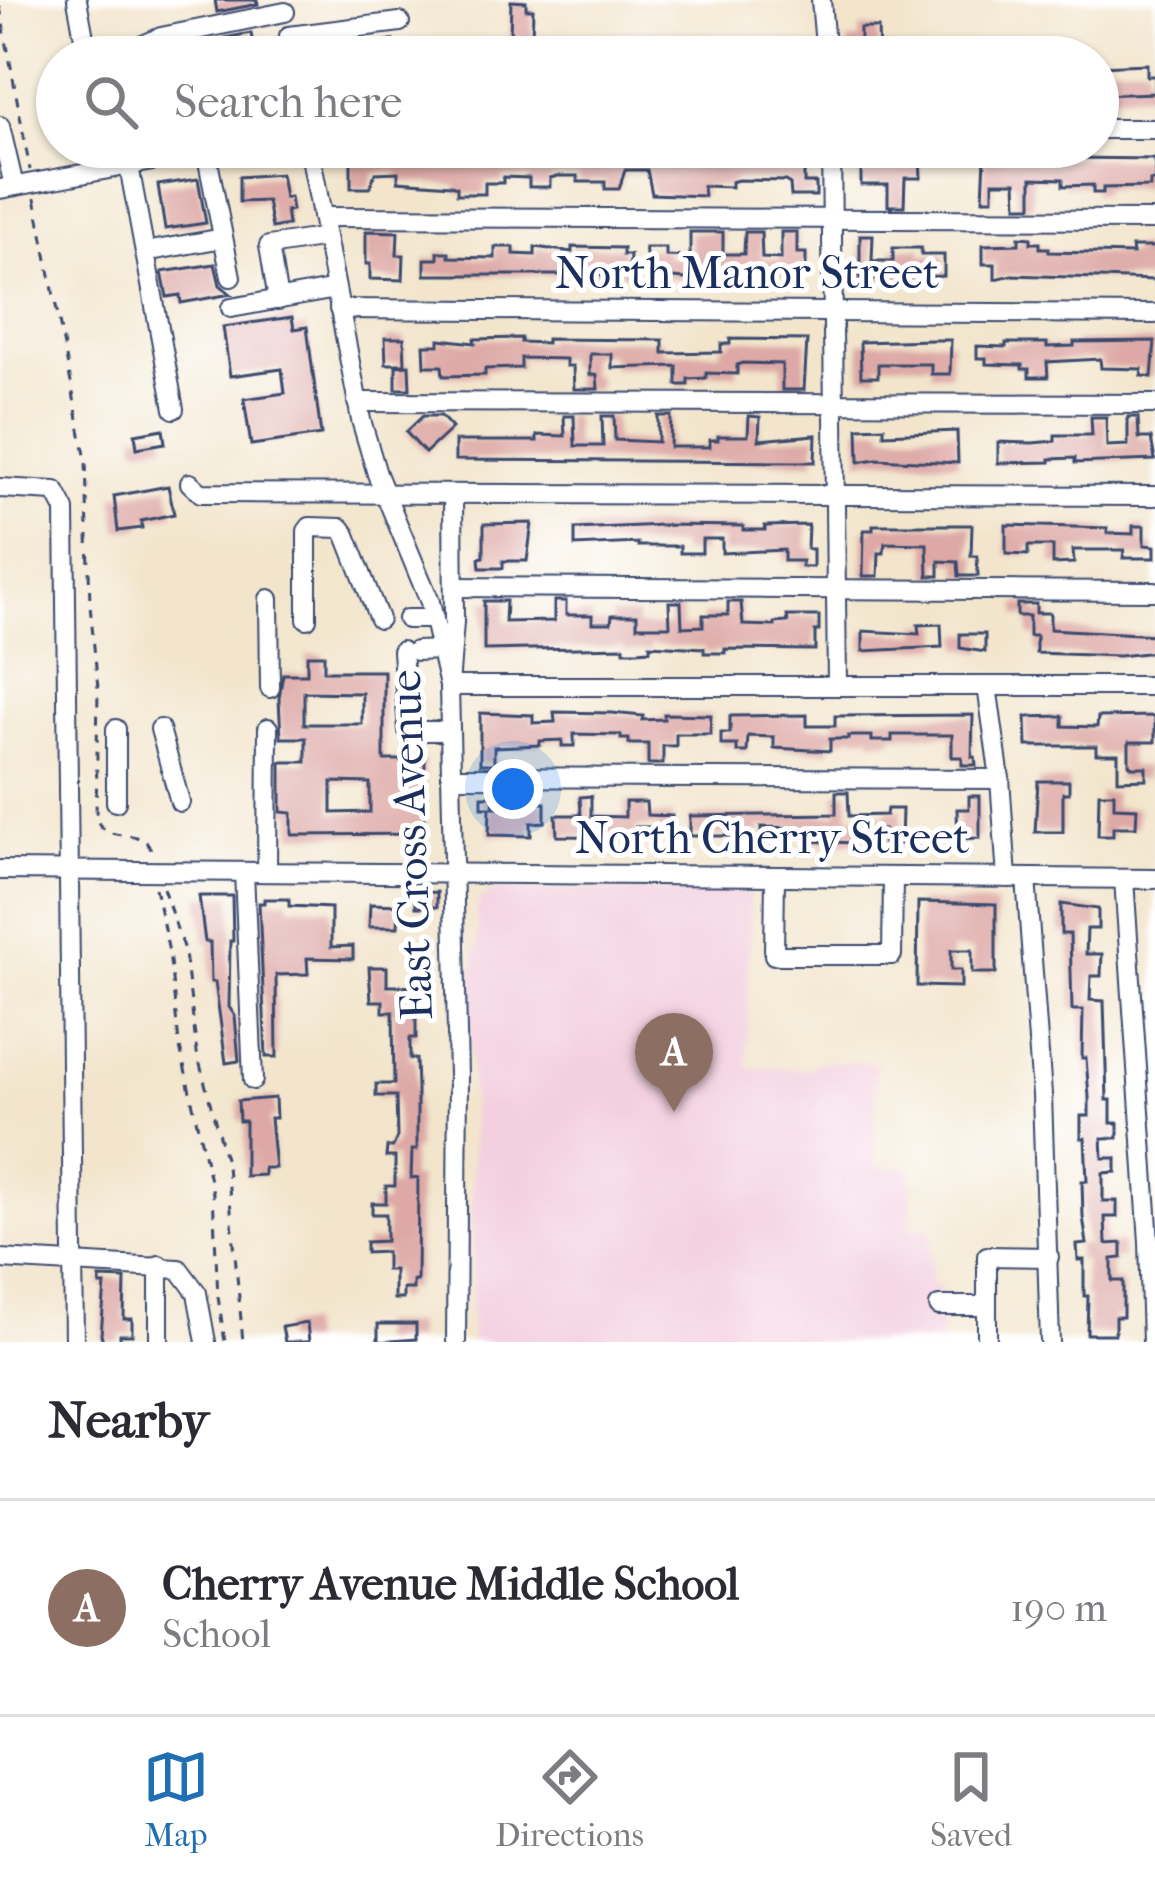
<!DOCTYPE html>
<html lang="en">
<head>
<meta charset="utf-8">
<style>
	body { margin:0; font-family:"IM FELL French Canon",serif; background:#f7f7f7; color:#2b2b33 }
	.you { position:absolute; left:513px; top:789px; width:42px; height:42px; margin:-30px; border:9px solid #fff; border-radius:50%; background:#1a73e8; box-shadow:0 0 0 18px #1a73e833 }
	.badge { display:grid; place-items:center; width:78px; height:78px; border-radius:50%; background:#1f6fb2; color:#fff; font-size:39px; font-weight:700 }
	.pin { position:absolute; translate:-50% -99px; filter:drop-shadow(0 3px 6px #0008) }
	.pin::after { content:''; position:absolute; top:63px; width:42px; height:36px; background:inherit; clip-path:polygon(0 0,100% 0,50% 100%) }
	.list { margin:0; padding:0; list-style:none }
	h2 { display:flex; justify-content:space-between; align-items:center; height:156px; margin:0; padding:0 48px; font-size:51px }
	h2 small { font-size:39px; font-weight:400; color:#7c7c81 }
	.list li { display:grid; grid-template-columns:78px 1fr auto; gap:36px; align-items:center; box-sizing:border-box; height:216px; padding:0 48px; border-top:3px solid #e1e1e2 }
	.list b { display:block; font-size:45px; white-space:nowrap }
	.list p { margin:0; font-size:39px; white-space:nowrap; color:#7c7c81 }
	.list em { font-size:39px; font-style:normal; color:#7c7c81 }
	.icon { flex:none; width:66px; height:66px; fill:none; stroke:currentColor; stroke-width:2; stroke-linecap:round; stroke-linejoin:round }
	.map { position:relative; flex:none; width:1155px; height:1342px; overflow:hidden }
	.search { position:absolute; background:#fff; box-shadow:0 3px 9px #0004; left:36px; right:36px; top:36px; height:132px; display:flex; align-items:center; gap:30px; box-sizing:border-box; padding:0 42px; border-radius:66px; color:#7c7c81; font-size:45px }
	.sheet { height:372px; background:#fff }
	nav { display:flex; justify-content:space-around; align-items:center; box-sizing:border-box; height:168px; border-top:3px solid #e1e1e2; background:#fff; font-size:33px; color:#7c7c81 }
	nav a { display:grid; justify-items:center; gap:6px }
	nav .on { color:#1f6fb2 }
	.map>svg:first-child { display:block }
	.built { fill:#f3cfdf }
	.building { fill:#dda8a5; fill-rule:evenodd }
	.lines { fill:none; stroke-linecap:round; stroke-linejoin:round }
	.minor-casing { stroke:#3b4a6e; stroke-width:22 }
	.path { stroke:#3b4a6e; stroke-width:3; stroke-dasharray:9 9; stroke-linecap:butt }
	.minor { stroke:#fff; stroke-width:18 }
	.labels { text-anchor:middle; stroke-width:10; stroke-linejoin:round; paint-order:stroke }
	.street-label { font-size:45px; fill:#1b2f5e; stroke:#fff }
</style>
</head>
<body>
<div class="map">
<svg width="1155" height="1342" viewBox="0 0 1155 1342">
	<rect width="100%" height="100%" fill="#fff"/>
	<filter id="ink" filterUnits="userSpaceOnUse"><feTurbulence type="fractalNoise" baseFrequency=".00833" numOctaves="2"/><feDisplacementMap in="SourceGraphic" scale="24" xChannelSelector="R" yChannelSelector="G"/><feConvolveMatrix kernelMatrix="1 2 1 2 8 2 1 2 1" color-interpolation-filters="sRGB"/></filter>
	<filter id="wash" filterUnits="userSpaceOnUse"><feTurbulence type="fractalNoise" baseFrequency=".004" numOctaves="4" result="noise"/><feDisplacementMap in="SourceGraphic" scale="48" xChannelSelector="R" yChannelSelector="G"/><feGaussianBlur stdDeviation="2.7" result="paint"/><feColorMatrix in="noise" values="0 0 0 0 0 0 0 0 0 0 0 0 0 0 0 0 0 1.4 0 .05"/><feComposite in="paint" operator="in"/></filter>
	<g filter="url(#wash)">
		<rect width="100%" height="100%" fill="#f2e5cc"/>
		<polygon class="built" points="498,889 750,892 747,1068 812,1069 813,1062 876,1062 875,1167 912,1168 911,1228 931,1228 931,1284 941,1286 940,1342 471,1342 473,1154 469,992 478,938 477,910 481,898"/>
		<g id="blocks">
			<g class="building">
				<polygon points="215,0 257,0 258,4 217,12"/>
				<polygon points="511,1 526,2 526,9 533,9 532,38 510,38"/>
				<polygon points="860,28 878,28 879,54 874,57 848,56 848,40 860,40"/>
				<polygon points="251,33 255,57 228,57 225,38"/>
				<polygon points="393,40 395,57 318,57 318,51"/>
				<polygon points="1147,64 1147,76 1155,76 1155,93 1098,95 1098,66"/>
				<polygon points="367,154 558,155 558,160 581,161 581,156 594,156 594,162 617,162 617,154 666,155 666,160 692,160 691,155 804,156 804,183 816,183 816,196 791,196 790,184 785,181 738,180 731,182 731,187 703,186 704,196 652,194 647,170 625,170 619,189 605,189 605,182 578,182 578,176 558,176 550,178 550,187 529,187 529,178 503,177 503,183 485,183 485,194 457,194 457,187 451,185 398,181 398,172 375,173 370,188 351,188 351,158 367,158"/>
				<polygon points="861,157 920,157 921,178 905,178 904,206 888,206 888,185 861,185"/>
				<polygon points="985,157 1155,159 1155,181 1150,181 1150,187 1103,188 1103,193 1093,193 1093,185 1063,186 1063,179 1032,178 1032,206 1017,206 1016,182 993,182 993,199 983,199"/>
				<polygon points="281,174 285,198 290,197 292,210 286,211 288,225 272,228 267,201 239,202 239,177"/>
				<polygon points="198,179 206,223 165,229 158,185"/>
				<polygon points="366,231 398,232 397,255 404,255 403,280 370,279 370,264 366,264"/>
				<polygon points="690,232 723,232 723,254 744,254 745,232 761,232 762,258 781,259 781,232 797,232 797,253 806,253 806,271 792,271 792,277 741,275 686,279 658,277 658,271 649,271 645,248 666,248 666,256 690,257"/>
				<polygon points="860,235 873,235 872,261 893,261 893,248 921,248 921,255 944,255 944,276 860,280"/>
				<polygon points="1019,237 1031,238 1031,243 1040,243 1040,248 1049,248 1049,252 1133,254 1132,247 1155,247 1155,280 1012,275 995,279 995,264 983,264 983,245 1019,244"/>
				<polygon points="495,247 514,247 514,254 535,255 535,247 572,252 572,247 623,248 623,255 630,255 629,275 425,275 425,259 438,259 438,252 449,252 449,257 495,258"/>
				<polygon points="215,264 220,285 231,294 181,303 180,295 167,297 162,272"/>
				<polygon points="292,317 294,329 307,327 321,435 251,445 244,399 285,393 282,369 230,376 223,327"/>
				<polygon points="385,338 404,338 405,364 386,364"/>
				<polygon points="521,338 521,342 546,343 546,339 663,340 663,353 721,352 721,344 730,344 730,339 807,340 804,390 782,390 782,364 742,363 737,365 737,374 706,373 706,378 688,379 688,385 677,385 677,366 612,368 612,354 590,354 590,375 597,375 598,389 574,389 573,366 566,366 566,359 521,358 521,368 485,369 485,375 443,376 442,366 425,366 424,345 439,345 439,339 475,343 474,339"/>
				<polygon points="933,340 951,340 950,374 931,374 931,364 878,364 878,377 861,377 860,342"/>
				<polygon points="1155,341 1152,377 1141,376 1142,369 1101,368 1100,359 1047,362 1048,377 1029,377 1029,369 1022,369 1022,365 986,364 986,358 977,358 977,346 1006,347 1006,343 1047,343 1047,347 1074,346 1074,342"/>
				<polygon points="409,365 410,389 396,389 396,366"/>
				<polygon points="423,416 441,416 452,428 425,453 406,432"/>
				<polygon points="564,416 574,416 575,446 603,446 602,416 614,416 615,440 658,442 658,416 671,416 670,447 710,447 710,440 718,440 718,436 748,436 749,416 760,417 759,440 816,435 815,462 455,460 455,441 537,441 537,435 565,436"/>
				<polygon points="1091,417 1106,417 1107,446 1128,445 1128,417 1138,417 1139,438 1151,438 1155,460 1075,463 1075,458 1050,459 1050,462 998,463 998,442 1032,443 1055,441 1055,435 1092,435"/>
				<polygon points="884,427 884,434 957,431 958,463 876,459 859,462 858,428"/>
				<polygon points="163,429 165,443 137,448 135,434"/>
				<polygon points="168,486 174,514 141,521 142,528 118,531 114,496"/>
				<polygon points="532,523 527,561 503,561 503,568 480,568 479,558 484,557 484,524"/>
				<polygon points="662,525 743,526 743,530 765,530 765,526 808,525 807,549 813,549 813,567 802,567 802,561 784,561 784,550 722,553 722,539 702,539 702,553 680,553 680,546 638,546 638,543 575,546 575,529"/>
				<polygon points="873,525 972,525 971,556 977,556 978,576 959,576 958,562 939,561 939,576 928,576 927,544 885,543 884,553 879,553 878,576 863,576 864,530 873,530"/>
				<polygon points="1006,525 1107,528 1107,533 1133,534 1133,526 1144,526 1144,545 1155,546 1155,558 1123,558 1124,550 1073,550 1074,563 1053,564 1053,546 1028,546 1028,555 1006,554"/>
				<polygon points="484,601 506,601 505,622 554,621 554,601 566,601 566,615 592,615 592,623 611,623 612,615 637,615 637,626 670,626 669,602 681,602 682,627 703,626 703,615 728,615 728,602 741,602 743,625 775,626 775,623 788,622 787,616 819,616 819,631 815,631 815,650 725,649 725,653 704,653 704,648 650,645 650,650 637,651 624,651 624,647 484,650"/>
				<polygon points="1017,604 1036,604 1036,613 1050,613 1050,629 1155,635 1155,652 1119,656 1036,653 1036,636 1029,636 1029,616 1017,616"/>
				<polygon points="941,624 942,647 863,651 863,631 919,634 918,625"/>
				<polygon points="960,634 985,634 985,652 960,648"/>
				<path d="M307,655H324V671H384V760H425L424,834L292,835V813L281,812V762H306V738H281L279,698L283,674H307ZM304,692L362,693V724H304ZM332,782L370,783V812L332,813Z"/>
				<polygon points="554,712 612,713 643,716 642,720 664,719 664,714 711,715 710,734 676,734 676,746 663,746 663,764 648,764 648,744 629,744 629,739 621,739 621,735 574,734 574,746 562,746 562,740 540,741 540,745 494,747 494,764 480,764 480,713 533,715 533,723 555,722"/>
				<polygon points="807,715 807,726 835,726 835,716 973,715 972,757 975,757 976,765 962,765 962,757 952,757 952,735 892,735 892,741 872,741 872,736 848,736 848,739 830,739 830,751 774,748 774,737 748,736 747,752 737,752 737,745 721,745 721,733 730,733 730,716"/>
				<polygon points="1063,716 1063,726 1097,727 1098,717 1155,716 1155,742 1129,742 1129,764 1132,767 1146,767 1146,779 1118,780 1118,754 1096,754 1096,746 1027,746 1026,717"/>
				<polygon points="1038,781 1069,781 1069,793 1063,793 1063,832 1035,832"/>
				<polygon points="518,791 534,791 534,803 545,803 545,822 531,823 531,836 489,835 490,807 482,807 482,796 494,796 493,807 518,807"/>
				<polygon points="836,792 848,792 849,816 886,815 887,809 902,809 901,844 884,843 884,830 864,830 864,837 854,837 854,843 807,841 807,828 761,827 761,836 690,836 690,816 836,814"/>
				<polygon points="1099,793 1114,793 1114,807 1137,808 1136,827 1113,827 1113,836 1098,836"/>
				<polygon points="591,796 591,816 625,817 625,802 646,802 647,815 672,816 672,837 657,836 658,827 636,827 637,837 557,836 556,815 581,815 580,797"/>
				<polygon points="969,796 980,796 980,838 958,839 957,809 969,809"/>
				<polygon points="437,892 437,907 416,907 416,893"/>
				<polygon points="199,896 232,896 233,941 230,941 229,1007 235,1016 239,1061 226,1063 215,982 211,982 210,942 205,942"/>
				<polygon points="264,899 289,899 289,906 331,908 331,947 353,946 353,959 307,958 308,974 276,975 277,1057 266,1057 259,903 264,903"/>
				<polygon points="918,902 996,904 996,973 972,973 972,950 951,950 951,970 961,970 961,987 917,986"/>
				<polygon points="370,904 399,905 398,927 369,927"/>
				<polygon points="1061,904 1098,909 1098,929 1087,929 1086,954 1102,954 1101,976 1091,976 1090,1000 1104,1001 1107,1100 1111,1100 1111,1123 1118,1123 1118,1138 1102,1138 1103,1158 1116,1158 1116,1172 1103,1173 1103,1201 1117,1201 1117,1217 1105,1217 1106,1244 1122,1243 1122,1258 1112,1259 1112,1281 1123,1281 1123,1317 1115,1317 1115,1334 1087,1334 1088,1296 1084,1296 1084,1260 1078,1260 1077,1245 1087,1244 1083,1217 1082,1181 1087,1181 1085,1138 1081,1138 1081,1116 1089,1116 1089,1097 1086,1058 1082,1058 1083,1010 1072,1010 1070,934 1061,934"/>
				<polygon points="369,967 387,967 387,986 416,986 416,1038 410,1038 410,1059 416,1059 417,1088 417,1150 412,1150 411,1178 418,1178 417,1281 413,1281 413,1289 403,1289 403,1299 394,1299 394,1270 386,1270 386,1252 366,1253 366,1242 386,1241 386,1214 372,1214 372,1203 386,1203 386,1186 395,1186 395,1157 386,1157 387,1147 393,1147 397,1137 396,1096 376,1096 376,1084 394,1084 393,1012 383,1012 383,1001 371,1001"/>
				<polygon points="275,1098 276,1118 270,1118 275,1168 264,1168 264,1175 245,1176 245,1121 239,1121 238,1101"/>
				<polygon points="100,1278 125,1279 124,1319 132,1319 132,1335 120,1335 120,1342 104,1342 101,1335 105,1285 100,1285"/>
				<polygon points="307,1323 309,1342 285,1342 282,1327"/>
				<polygon points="378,1324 416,1324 416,1339 378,1342"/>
			</g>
		</g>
	</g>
	<g filter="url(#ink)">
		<use href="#blocks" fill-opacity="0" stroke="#3b4a6e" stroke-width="3"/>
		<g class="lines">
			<g class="minor-casing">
				<g id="minor">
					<polyline points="77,0 85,43 96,57"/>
					<polyline points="821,0 826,57"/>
					<polyline points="289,36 400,22"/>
					<polyline points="116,57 161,37 285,12"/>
					<polyline points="0,126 14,186"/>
					<polyline points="1098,129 1155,129"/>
					<polyline points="309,147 361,420 377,474 430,602 449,686 458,1076 456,1342"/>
					<polyline points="831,147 837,684"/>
					<polyline points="206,151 231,277"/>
					<polyline points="129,166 174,409"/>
					<polyline points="0,189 229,147"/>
					<polyline points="322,217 1155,220"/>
					<polyline points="145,252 223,238"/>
					<polyline points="278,300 269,246 326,237"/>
					<polyline points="231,308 336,289"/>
					<polyline points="339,309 1155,314"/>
					<polyline points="357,402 1155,404"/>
					<polyline points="190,483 201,493 1155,496"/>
					<polyline points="0,488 55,491 65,510 74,1342"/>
					<polyline points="453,494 454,622 449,686 1155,686"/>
					<polyline points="454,587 1155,591"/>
					<polyline points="269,599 270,688"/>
					<polyline points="307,619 307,531 310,527 341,528 346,535 379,619"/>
					<polyline points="407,619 434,619"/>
					<polyline points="402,651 408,731 450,731"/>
					<polyline points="416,651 442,650"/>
					<polyline points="987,686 1000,779 1007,878"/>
					<polyline points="116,729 116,802"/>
					<polyline points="160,729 180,802"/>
					<polyline points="451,777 1000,779"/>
					<polyline points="0,870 1155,879"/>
					<polyline points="244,872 253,1080"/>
					<polyline points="267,872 268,728"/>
					<polyline points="775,876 774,955 892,955 893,877"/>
					<polyline points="1026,878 1042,1095 1050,1342"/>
					<polyline points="1124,879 1149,1242 1152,1342"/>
					<polyline points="0,1259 179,1269 197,1293 206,1342"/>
					<polyline points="159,1265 159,1342"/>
					<polyline points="939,1306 987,1306"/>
					<polyline points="987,1342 987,1256 1049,1257"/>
				</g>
			</g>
			<g class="path">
				<polyline points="0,7 30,170"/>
				<path d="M35,198L86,460L90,605L98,688L96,818C105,841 126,831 145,840L155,856"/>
				<polyline points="155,888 169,952 179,1043 213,1194 218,1297 225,1342"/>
				<polyline points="163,888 185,953 197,1053 227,1166 243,1342"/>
			</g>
			<use href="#minor" class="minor"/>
		</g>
	</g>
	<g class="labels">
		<g class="street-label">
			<text x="747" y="288">North Manor Street</text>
			<text x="772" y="853">North Cherry Street</text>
			<text transform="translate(410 845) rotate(-92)" y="16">East Cross Avenue</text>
		</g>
	</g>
</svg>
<div class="you"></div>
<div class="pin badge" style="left:674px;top:1112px;background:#8d6e63">A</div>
<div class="search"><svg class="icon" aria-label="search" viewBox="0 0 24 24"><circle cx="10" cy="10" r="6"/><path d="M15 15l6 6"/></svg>Search here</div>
</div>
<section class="sheet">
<h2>Nearby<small></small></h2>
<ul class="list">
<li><span class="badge" style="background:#8d6e63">A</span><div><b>Cherry Avenue Middle School</b><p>School</p></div><em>190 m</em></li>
</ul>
</section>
<nav>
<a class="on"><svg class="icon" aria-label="map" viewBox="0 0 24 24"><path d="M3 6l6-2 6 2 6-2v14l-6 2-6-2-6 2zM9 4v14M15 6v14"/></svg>Map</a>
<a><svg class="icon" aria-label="directions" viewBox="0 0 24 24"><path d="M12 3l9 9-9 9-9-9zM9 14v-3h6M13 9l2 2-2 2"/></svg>Directions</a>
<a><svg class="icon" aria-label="saved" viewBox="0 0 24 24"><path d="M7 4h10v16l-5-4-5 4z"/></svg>Saved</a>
</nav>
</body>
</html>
